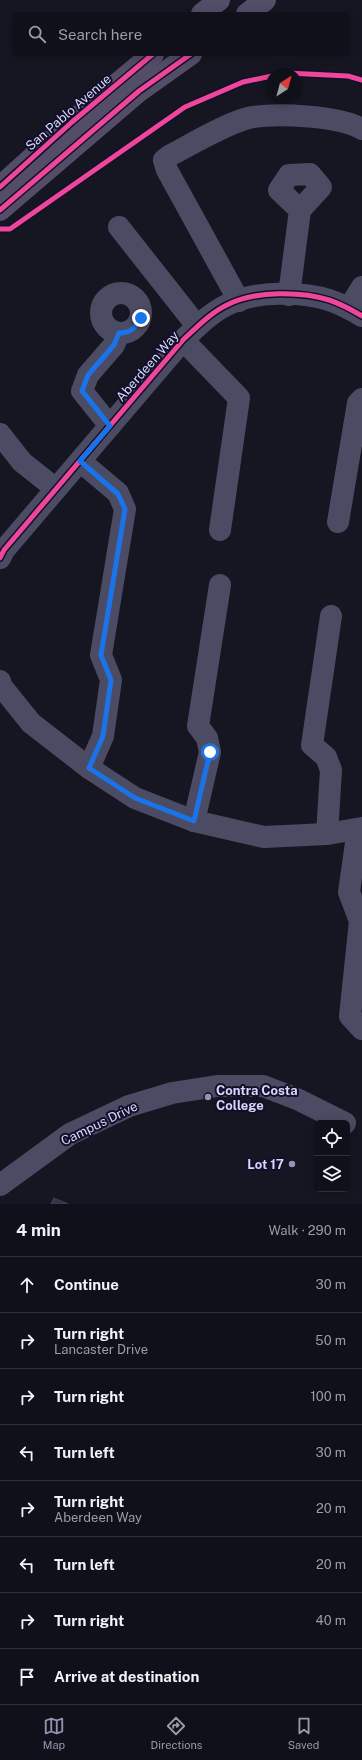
<!DOCTYPE html>
<html lang="en">
<head>
<meta charset="utf-8">
<style>
	body { margin:0; font-family:"Public Sans",sans-serif; background:#1e1e27; color:#f1f3f6 }
	.controls { position:absolute; right:12px; bottom:12px; display:grid; overflow:hidden; border-radius:6px; box-shadow:0 2px 10px #0003 }
	.controls button { width:36px; height:36px; display:grid; place-items:center; padding:0; border:0; border-bottom:1px solid #303039; background:#10101a; color:#f1f3f6; font:20px sans-serif }
	.compass { position:absolute; left:266px; top:68px; width:36px; height:36px; border-radius:50%; background:#10101a; box-shadow:0 2px 10px #0003; rotate:36deg }
	.stop { position:absolute; width:12px; height:12px; margin:-9px; border:3px solid #1a73e8; border-radius:50%; background:#fff }
	.stop.end { background:#1a73e8; border-color:#fff; box-shadow:0 1px 4px #0008 }
	.list { margin:0; padding:0; list-style:none }
	h2 { display:flex; justify-content:space-between; align-items:center; height:52px; margin:0; padding:0 16px; font-size:17px }
	h2 small { font-size:13px; font-weight:400; color:#9c9da2 }
	.list li { display:grid; grid-template-columns:26px 1fr auto; gap:12px; align-items:center; box-sizing:border-box; height:56px; padding:0 16px; border-top:1px solid #303039 }
	.list b { display:block; font-size:15px; white-space:nowrap }
	.list p { margin:0; font-size:13px; white-space:nowrap; color:#9c9da2 }
	.list em { font-size:13px; font-style:normal; color:#9c9da2 }
	.icon { flex:none; width:22px; height:22px; fill:none; stroke:currentColor; stroke-width:2; stroke-linecap:round; stroke-linejoin:round }
	.map { position:relative; flex:none; width:362px; height:1204px; overflow:hidden }
	.search { position:absolute; background:#10101a; box-shadow:0 2px 10px #0003; left:12px; right:12px; top:12px; height:44px; display:flex; align-items:center; gap:10px; box-sizing:border-box; padding:0 14px; border-radius:6px; color:#9c9da2; font-size:15px }
	.sheet { height:500px; background:#10101a }
	nav { display:flex; justify-content:space-around; align-items:center; box-sizing:border-box; height:56px; border-top:1px solid #303039; background:#10101a; font-size:11px; color:#9c9da2 }
	nav a { display:grid; justify-items:center; gap:2px }
	nav .on { color:#9494b2 }
	.map>svg:first-child { display:block }
	.building { fill:#343444; stroke:#434156 }
	.lines { fill:none; stroke-linecap:round; stroke-linejoin:round }
	.minor { stroke:#4b4c63; stroke-width:22 }
	.major { stroke:#534d68; stroke-width:22 }
	.cycleway-casing { stroke:#121028; stroke-width:8 }
	.cycleway { stroke:#ed469a; stroke-width:5 }
	.route { stroke:#1a73e8; stroke-width:5 }
	.poi-dot { fill:#9494b2; stroke:#121028; stroke-width:1.5 }
	.labels { text-anchor:middle; stroke-width:4; stroke-linejoin:round; paint-order:stroke }
	.street-label { font-size:13px; fill:#d8d8ff; stroke:#121028 }
	.poi-label { font-size:13px; font-weight:bold; fill:#d8d8ff; stroke:#121028; text-anchor:start }
</style>
</head>
<body>
<div class="map">
<svg width="362" height="1204" viewBox="0 0 362 1204">
	<rect width="100%" height="100%" fill="#161622"/>
	<polygon class="building" points="54,1198 68,1204 51,1204"/>
	<g class="lines">
		<g class="minor">
			<polyline points="119,227 197,326"/>
			<circle cx="121" cy="313" r="20"/>
			<polyline points="289,295 300,210 321,187 310,174 289,175 279,190 300,210"/>
			<path d="M239,301L167,170L164,160L169,156C190,145 232,120 253,117C279,113 340,116 362,129"/>
			<polyline points="349,308 362,287"/>
			<polyline points="183,340 239,398 220,530"/>
			<polyline points="110,426 82,391 88,375 114,345 119,333"/>
			<polyline points="0,434 22,462 56,489"/>
			<polyline points="80,461 118,493 125,509 101,655 111,680 103,736 89,768"/>
			<polyline points="338,522 358,403 362,399"/>
			<path d="M0,558L4,550L183,340C197,327 211,312 229,304C255,291 301,291 329,300C341,304 352,310 362,316"/>
			<polyline points="0,681 2,687 31,723 89,768 135,798 194,821 264,837 327,834 362,828"/>
			<polyline points="194,821 210,752 207,738 198,726 220,585"/>
			<polyline points="358,829 349,892 360,921 350,1016 362,1029"/>
			<polyline points="327,834 331,770 326,757 312,745 331,616"/>
			<polyline points="0,1185 70,1134 129,1106 172,1093 217,1086 263,1086 297,1099 345,1123"/>
		</g>
		<g class="major">
			<polyline points="202,14 219,0"/>
			<polyline points="247,14 265,0"/>
			<polyline points="0,187 72,122 153,54"/>
			<polyline points="0,210 139,91 191,54"/>
		</g>
		<g class="cycleway-casing">
			<g id="cycleway">
				<polyline points="280,74 287,73 348,76 362,80"/>
				<polyline points="0,187 72,122 153,54"/>
				<polyline points="0,210 139,91 191,54"/>
				<polyline points="0,229 10,229 185,107 243,82 272,76"/>
				<path d="M0,558L4,550L183,340C197,327 211,312 229,304C255,291 301,291 329,300C341,304 352,310 362,316"/>
			</g>
		</g>
		<use href="#cycleway" class="cycleway"/>
	</g>
	<g class="lines">
		<path class="route" d="M141,318C136,328 130,333 119,333L114,345L88,375L82,391L110,426L80,461L118,494L125,509L101,655L111,680L103,736L89,768L135,798L194,821L210,752"/>
	</g>
	<g class="poi-dot">
		<circle cx="208" cy="1097" r="4"/>
		<circle cx="292" cy="1164" r="4"/>
	</g>
	<g class="labels">
		<g class="street-label">
			<text transform="translate(68 112) rotate(-41)" y="5">San Pablo Avenue</text>
			<text transform="translate(147 366) rotate(-49)" y="5">Aberdeen Way</text>
			<text transform="translate(99 1123) rotate(-26)" y="5">Campus Drive</text>
		</g>
		<g class="poi-label">
			<text x="216" y="1095">Contra Costa<tspan x="216" dy="15">College</tspan></text>
			<text x="284" y="1169" text-anchor="end">Lot 17</text>
		</g>
	</g>
</svg>
<div class="controls">
<button><svg class="icon" aria-label="locate" viewBox="0 0 24 24"><circle cx="12" cy="12" r="6"/><path d="M12 2v4M12 18v4M2 12h4M18 12h4"/></svg></button>
<button><svg class="icon" aria-label="layers" viewBox="0 0 24 24"><path d="M12 4l9 5-9 5-9-5zM3 14l9 5 9-5"/></svg></button>
</div>
<svg class="compass" viewBox="-18 -18 36 36"><path d="M0-13l5 13h-10z" fill="#e53935"/><path d="M0 13l5-13h-10z" fill="#9c9da2"/></svg>
<div class="stop" style="left:210px;top:752px"></div>
<div class="stop end" style="left:141px;top:318px"></div>
<div class="search"><svg class="icon" aria-label="search" viewBox="0 0 24 24"><circle cx="10" cy="10" r="6"/><path d="M15 15l6 6"/></svg>Search here</div>
</div>
<section class="sheet">
<h2>4 min<small>Walk · 290 m</small></h2>
<ul class="list">
<li><svg class="icon" aria-label="ahead" viewBox="0 0 24 24"><path d="M12 20V5M6 11l6-6 6 6"/></svg><div><b>Continue</b></div><em>30 m</em></li>
<li><svg class="icon" aria-label="right" viewBox="0 0 24 24"><path d="M7 20v-9h11M14 6l5 5-5 5"/></svg><div><b>Turn right</b><p>Lancaster Drive</p></div><em>50 m</em></li>
<li><svg class="icon" aria-label="right" viewBox="0 0 24 24"><path d="M7 20v-9h11M14 6l5 5-5 5"/></svg><div><b>Turn right</b></div><em>100 m</em></li>
<li><svg class="icon" aria-label="left" viewBox="0 0 24 24"><path d="M17 20v-9H6M10 6l-5 5 5 5"/></svg><div><b>Turn left</b></div><em>30 m</em></li>
<li><svg class="icon" aria-label="right" viewBox="0 0 24 24"><path d="M7 20v-9h11M14 6l5 5-5 5"/></svg><div><b>Turn right</b><p>Aberdeen Way</p></div><em>20 m</em></li>
<li><svg class="icon" aria-label="left" viewBox="0 0 24 24"><path d="M17 20v-9H6M10 6l-5 5 5 5"/></svg><div><b>Turn left</b></div><em>20 m</em></li>
<li><svg class="icon" aria-label="right" viewBox="0 0 24 24"><path d="M7 20v-9h11M14 6l5 5-5 5"/></svg><div><b>Turn right</b></div><em>40 m</em></li>
<li><svg class="icon" aria-label="arrive" viewBox="0 0 24 24"><path d="M6 21V4h12l-3 4 3 4H6"/></svg><div><b>Arrive at destination</b></div></li>
</ul>
</section>
<nav>
<a class="on"><svg class="icon" aria-label="map" viewBox="0 0 24 24"><path d="M3 6l6-2 6 2 6-2v14l-6 2-6-2-6 2zM9 4v14M15 6v14"/></svg>Map</a>
<a><svg class="icon" aria-label="directions" viewBox="0 0 24 24"><path d="M12 3l9 9-9 9-9-9zM9 14v-3h6M13 9l2 2-2 2"/></svg>Directions</a>
<a><svg class="icon" aria-label="saved" viewBox="0 0 24 24"><path d="M7 4h10v16l-5-4-5 4z"/></svg>Saved</a>
</nav>
</body>
</html>
